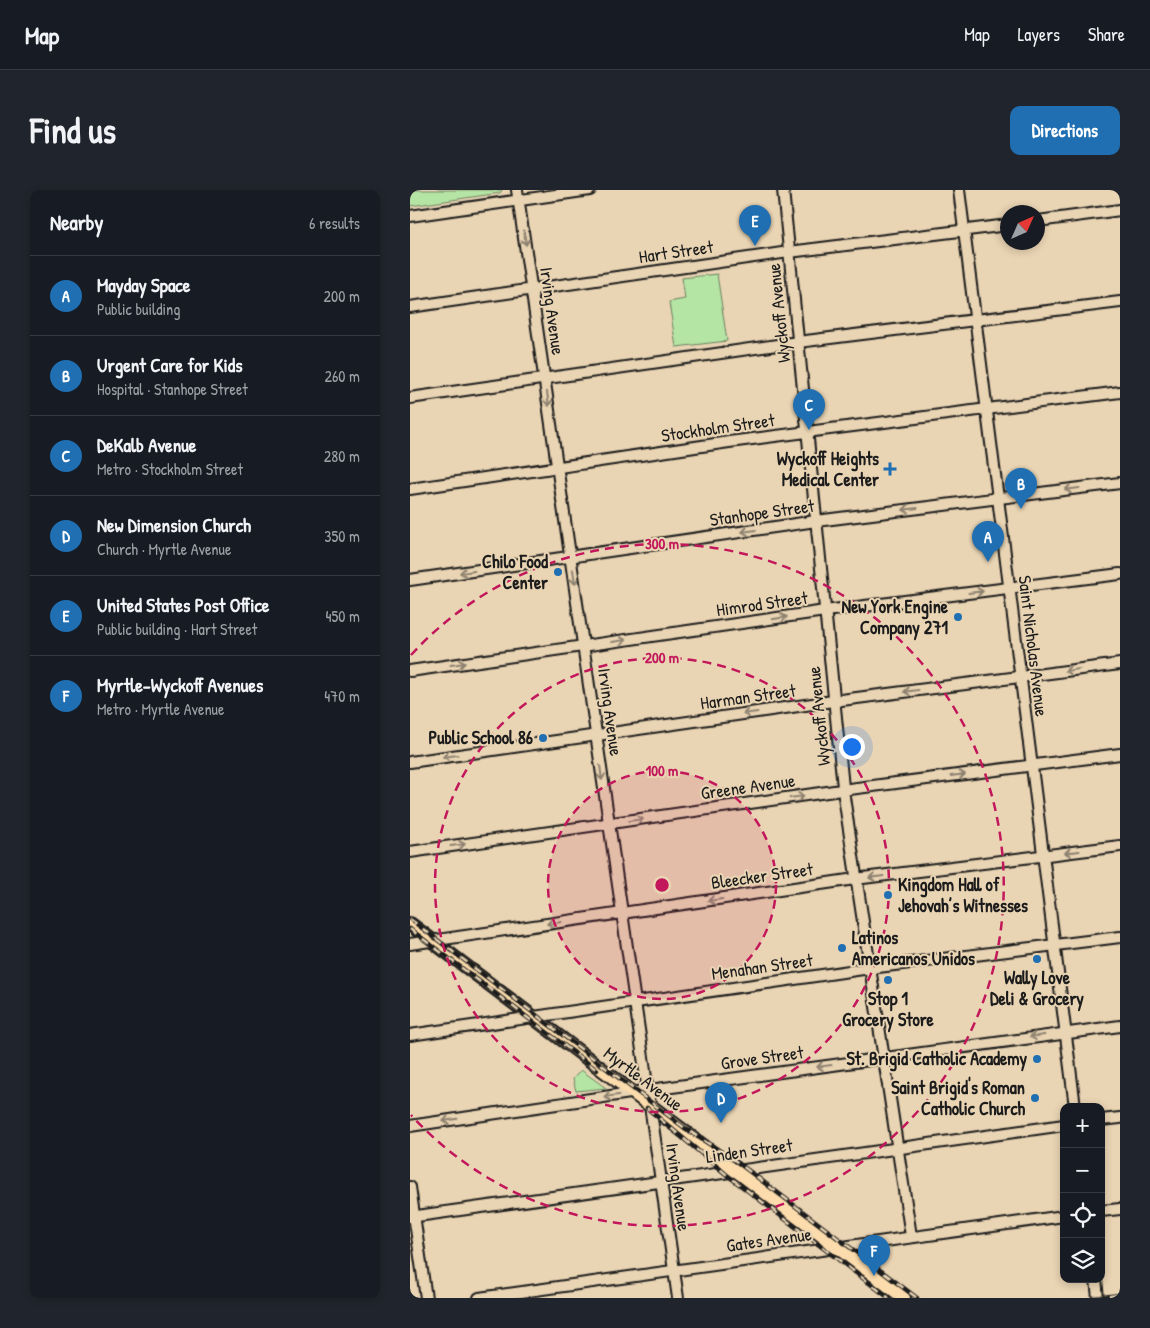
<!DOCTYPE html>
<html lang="en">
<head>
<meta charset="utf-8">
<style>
	body { margin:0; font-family:"Patrick Hand",sans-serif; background:#20242c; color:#f1f3f6 }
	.controls { position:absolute; right:15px; bottom:15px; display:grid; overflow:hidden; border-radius:10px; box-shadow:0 2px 8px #0003 }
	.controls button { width:45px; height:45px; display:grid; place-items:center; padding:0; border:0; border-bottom:1px solid #363941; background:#171b24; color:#f1f3f6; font:25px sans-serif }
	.compass { position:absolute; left:590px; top:15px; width:45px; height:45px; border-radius:50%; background:#171b24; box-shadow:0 2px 8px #0003; rotate:45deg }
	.you { position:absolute; left:441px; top:556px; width:18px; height:18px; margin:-12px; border:4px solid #fff; border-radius:50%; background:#1a73e8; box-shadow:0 0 0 8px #1a73e833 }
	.badge { display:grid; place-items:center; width:32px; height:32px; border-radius:50%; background:#1f6fb2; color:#fff; font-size:16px; font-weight:700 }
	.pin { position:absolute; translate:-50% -41px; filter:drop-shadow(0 1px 2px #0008) }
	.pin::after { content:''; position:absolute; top:26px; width:18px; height:15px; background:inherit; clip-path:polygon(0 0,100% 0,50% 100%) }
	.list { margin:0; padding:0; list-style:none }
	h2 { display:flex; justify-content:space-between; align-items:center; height:65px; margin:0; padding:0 20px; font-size:21px }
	h2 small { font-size:16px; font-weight:400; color:#9ea1a6 }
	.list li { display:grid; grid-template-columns:32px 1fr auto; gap:15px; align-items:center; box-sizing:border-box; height:80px; padding:0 20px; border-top:1px solid #363941 }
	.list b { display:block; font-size:19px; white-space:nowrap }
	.list p { margin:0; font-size:16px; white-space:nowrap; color:#9ea1a6 }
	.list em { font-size:16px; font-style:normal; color:#9ea1a6 }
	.icon { flex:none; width:28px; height:28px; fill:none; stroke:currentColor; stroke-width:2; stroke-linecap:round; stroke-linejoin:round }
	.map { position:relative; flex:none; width:710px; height:1108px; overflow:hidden; border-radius:10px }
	header { display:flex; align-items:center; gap:30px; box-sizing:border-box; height:70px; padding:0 25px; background:#171b24; border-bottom:1px solid #363941 }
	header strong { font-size:24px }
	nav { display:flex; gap:28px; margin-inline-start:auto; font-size:18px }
	.intro { display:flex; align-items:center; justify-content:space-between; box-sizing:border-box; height:120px; padding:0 30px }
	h1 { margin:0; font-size:35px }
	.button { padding:12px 22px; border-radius:10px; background:#1f6fb2; color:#fff; font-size:18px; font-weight:700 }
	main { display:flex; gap:30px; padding:0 30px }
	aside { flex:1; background:#171b24; border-radius:10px; box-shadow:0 2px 8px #0003 }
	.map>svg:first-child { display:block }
	.green { fill:#b5e5a4; stroke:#688060 }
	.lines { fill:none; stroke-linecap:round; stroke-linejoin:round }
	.minor-casing { stroke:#1c1c1c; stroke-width:14 }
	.major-casing { stroke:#1c1c1c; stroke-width:16 }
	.minor { stroke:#e9d4b3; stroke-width:10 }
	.major { stroke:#fcdcac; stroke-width:12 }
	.rail-casing { stroke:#1c1c1c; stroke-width:4.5 }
	.rail { stroke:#e9d4b3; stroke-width:2.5; stroke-dasharray:8; stroke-linecap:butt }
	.oneway { stroke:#8d816f }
	.ring { fill:none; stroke:#c2185b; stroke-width:2.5; stroke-dasharray:9 6 }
	.poi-dot { fill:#1f6fb2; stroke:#e9d4b3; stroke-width:2 }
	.labels { text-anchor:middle; stroke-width:4; stroke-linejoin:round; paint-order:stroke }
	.street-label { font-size:18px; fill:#1c1c1c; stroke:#e9d4b3 }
	.poi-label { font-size:18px; font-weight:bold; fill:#1c1c1c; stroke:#e9d4b3; text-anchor:end }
	.centre { fill:#c2185b; stroke:#e9d4b3; stroke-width:2.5 }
	.ring-label { font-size:15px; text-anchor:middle; font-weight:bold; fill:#c2185b; stroke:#e9d4b3; stroke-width:4; stroke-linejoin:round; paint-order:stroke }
</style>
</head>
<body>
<header>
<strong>Map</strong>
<nav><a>Map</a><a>Layers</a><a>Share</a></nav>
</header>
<div class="intro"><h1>Find us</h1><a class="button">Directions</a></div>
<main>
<aside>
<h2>Nearby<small>6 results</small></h2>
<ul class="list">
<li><span class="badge">A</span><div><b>Mayday Space</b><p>Public building</p></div><em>200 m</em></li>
<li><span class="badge">B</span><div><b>Urgent Care for Kids</b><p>Hospital · Stanhope Street</p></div><em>260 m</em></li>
<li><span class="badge">C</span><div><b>DeKalb Avenue</b><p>Metro · Stockholm Street</p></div><em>280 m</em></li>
<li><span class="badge">D</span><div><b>New Dimension Church</b><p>Church · Myrtle Avenue</p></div><em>350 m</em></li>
<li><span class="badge">E</span><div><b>United States Post Office</b><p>Public building · Hart Street</p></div><em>450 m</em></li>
<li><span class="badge">F</span><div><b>Myrtle–Wyckoff Avenues</b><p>Metro · Myrtle Avenue</p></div><em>470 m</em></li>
</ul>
</aside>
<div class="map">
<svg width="710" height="1108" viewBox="0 0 710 1108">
	<rect width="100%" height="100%" fill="#e9d4b3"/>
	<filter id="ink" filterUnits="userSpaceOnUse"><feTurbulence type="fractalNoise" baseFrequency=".02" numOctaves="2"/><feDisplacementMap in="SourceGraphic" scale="10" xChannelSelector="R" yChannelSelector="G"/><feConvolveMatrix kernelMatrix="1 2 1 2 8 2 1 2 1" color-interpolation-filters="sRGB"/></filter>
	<g filter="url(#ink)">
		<g class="green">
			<polygon points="0,0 92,0 90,3 0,16"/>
			<polygon points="307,84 317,151 266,157 259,112 275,109 272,88"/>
			<polygon points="171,880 196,898 166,901 163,889"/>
		</g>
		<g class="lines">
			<g class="minor-casing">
				<g id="minor">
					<polyline points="107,0 268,1108"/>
					<polyline points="373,0 434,607 501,1046"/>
					<polyline points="549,0 665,917"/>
					<polyline points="0,26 180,0"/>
					<polyline points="628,31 710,20"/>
					<polyline points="0,117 379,62 598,35"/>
					<polyline points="0,208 388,152 710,112"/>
					<polyline points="0,299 319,252 710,202"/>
					<polyline points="0,390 406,331 710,293"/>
					<polyline points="0,481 415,421 710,384"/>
					<polyline points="0,572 416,512 710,474"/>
					<polyline points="0,662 424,601 710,564"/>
					<polyline points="0,754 445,689 710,656"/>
					<polyline points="0,845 460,778 710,747"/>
					<polyline points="691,930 710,928"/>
					<polyline points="0,936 247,899 710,836"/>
					<polyline points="0,997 16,1108"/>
					<polyline points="691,1021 710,1019"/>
					<polyline points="0,1027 654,935"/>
					<polyline points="686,1089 688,1108"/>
					<polyline points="69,1108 654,1026"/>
				</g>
			</g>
			<g class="major-casing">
				<polyline id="major" points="0,734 494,1108"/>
			</g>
			<use href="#minor" class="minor"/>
			<use href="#major" class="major"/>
			<g class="rail-casing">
				<g id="rail">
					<polyline points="0,729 276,939 327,972 507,1108"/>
					<polyline points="0,739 187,880"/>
					<polyline points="237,918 317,985 479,1108"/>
					<polyline points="683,1108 710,1105"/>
				</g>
			</g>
			<use href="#rail" class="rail"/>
		</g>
		<defs><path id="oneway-shaft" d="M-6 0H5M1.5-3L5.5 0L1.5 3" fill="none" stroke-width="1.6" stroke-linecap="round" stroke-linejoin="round" transform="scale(1.25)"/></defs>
		<g class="oneway">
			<use href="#oneway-shaft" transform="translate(115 48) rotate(81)"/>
			<use href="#oneway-shaft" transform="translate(138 209) rotate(82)"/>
			<use href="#oneway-shaft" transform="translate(662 299) rotate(173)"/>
			<use href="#oneway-shaft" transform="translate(500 319) rotate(173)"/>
			<use href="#oneway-shaft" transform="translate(339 341) rotate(172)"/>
			<use href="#oneway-shaft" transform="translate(57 382) rotate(172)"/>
			<use href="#oneway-shaft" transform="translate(164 387) rotate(82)"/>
			<use href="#oneway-shaft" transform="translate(566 402) rotate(-7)"/>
			<use href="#oneway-shaft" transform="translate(370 428) rotate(-9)"/>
			<use href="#oneway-shaft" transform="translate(209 451) rotate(-8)"/>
			<use href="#oneway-shaft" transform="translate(48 474) rotate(-8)"/>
			<use href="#oneway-shaft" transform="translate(662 480) rotate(172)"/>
			<use href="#oneway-shaft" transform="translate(501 501) rotate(173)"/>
			<use href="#oneway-shaft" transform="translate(340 523) rotate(172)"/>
			<use href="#oneway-shaft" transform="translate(40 566) rotate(172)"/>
			<use href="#oneway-shaft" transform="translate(191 583) rotate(83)"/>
			<use href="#oneway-shaft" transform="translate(548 585) rotate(-7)"/>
			<use href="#oneway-shaft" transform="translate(387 607) rotate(-8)"/>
			<use href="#oneway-shaft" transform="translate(226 630) rotate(-8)"/>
			<use href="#oneway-shaft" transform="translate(48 655) rotate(-8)"/>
			<use href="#oneway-shaft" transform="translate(662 662) rotate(173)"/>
			<use href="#oneway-shaft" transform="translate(466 687) rotate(173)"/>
			<use href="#oneway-shaft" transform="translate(305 710) rotate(172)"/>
			<use href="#oneway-shaft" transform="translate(144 733) rotate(172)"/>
			<use href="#oneway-shaft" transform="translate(627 846) rotate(172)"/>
			<use href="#oneway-shaft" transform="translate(414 876) rotate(172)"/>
			<use href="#oneway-shaft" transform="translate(201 906) rotate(172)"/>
			<use href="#oneway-shaft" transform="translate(40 930) rotate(171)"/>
		</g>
	</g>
	<circle cx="252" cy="695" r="114" fill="#c2185b" fill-opacity=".12"/>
	<g class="ring">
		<circle cx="252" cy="695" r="114"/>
		<circle cx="252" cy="695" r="227"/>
		<path d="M1 465A341 341 0 1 1 1 925"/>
	</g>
	<g class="poi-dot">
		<path d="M477.5 271.5h5v5h5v5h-5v5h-5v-5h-5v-5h5z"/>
		<circle cx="148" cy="382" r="5"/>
		<circle cx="548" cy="427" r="5"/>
		<circle cx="133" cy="548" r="5"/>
		<circle cx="478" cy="705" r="5"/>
		<circle cx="432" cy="758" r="5"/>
		<circle cx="627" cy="769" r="5"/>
		<circle cx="478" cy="790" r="5"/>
		<circle cx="627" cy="869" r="5"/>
		<circle cx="625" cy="908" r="5"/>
	</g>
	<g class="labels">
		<g class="street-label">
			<text transform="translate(266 62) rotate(-8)" y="6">Hart Street</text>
			<text transform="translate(142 121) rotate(82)" y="6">Irving Avenue</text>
			<text transform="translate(369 123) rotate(-96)" y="6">Wyckoff Avenue</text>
			<text transform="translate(308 238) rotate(-8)" y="6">Stockholm Street</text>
			<text transform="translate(352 323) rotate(-8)" y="6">Stanhope Street</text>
			<text transform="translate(352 414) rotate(-8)" y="6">Himrod Street</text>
			<text transform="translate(623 456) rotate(83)" y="6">Saint Nicholas Avenue</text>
			<text transform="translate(338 507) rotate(-8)" y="6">Harman Street</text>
			<text transform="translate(200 522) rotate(82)" y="6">Irving Avenue</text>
			<text transform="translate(409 526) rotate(-96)" y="6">Wyckoff Avenue</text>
			<text transform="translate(338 597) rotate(-8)" y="6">Greene Avenue</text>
			<text transform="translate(352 686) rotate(-8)" y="6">Bleecker Street</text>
			<text transform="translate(352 777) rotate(-8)" y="6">Menahan Street</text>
			<text transform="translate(352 868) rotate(-8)" y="6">Grove Street</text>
			<text transform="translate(233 889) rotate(37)" y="6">Myrtle Avenue</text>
			<text transform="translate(339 961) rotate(-8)" y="6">Linden Street</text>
			<text transform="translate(268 997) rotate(82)" y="6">Irving Avenue</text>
			<text transform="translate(359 1050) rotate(-8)" y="6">Gates Avenue</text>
		</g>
		<g class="poi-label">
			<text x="469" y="275">Wyckoff Heights<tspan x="469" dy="21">Medical Center</tspan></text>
			<text x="138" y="378">Chilo Food<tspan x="138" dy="21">Center</tspan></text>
			<text x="538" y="423">New York Engine<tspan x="538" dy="21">Company 271</tspan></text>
			<text x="123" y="554">Public School 86</text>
			<text x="488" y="701" text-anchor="start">Kingdom Hall of<tspan x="488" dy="21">Jehovah’s Witnesses</tspan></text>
			<text x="442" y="754" text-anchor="start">Latinos<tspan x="442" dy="21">Americanos Unidos</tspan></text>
			<text x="627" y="794" text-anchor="middle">Wally Love<tspan x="627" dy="21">Deli &amp; Grocery</tspan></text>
			<text x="478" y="815" text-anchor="middle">Stop 1<tspan x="478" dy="21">Grocery Store</tspan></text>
			<text x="617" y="875">St. Brigid Catholic Academy</text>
			<text x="615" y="904">Saint Brigid's Roman<tspan x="615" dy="21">Catholic Church</tspan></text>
		</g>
	</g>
	<circle cx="252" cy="695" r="8" class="centre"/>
	<g class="ring-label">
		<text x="252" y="359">300 m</text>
		<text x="252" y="473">200 m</text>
		<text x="252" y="586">100 m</text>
	</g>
</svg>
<div class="controls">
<button>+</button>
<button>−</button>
<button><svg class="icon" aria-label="locate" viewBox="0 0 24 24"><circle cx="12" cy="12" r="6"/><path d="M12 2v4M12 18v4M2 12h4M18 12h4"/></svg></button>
<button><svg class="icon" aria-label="layers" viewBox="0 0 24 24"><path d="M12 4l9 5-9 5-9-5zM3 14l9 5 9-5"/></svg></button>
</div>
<svg class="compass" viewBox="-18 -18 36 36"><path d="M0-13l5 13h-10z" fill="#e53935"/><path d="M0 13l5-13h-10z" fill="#9ea1a6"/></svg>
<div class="you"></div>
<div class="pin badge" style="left:578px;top:372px">A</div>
<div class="pin badge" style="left:611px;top:319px">B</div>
<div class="pin badge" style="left:399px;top:240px">C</div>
<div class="pin badge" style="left:311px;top:933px">D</div>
<div class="pin badge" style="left:345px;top:56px">E</div>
<div class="pin badge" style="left:464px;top:1086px">F</div>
</div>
</main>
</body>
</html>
